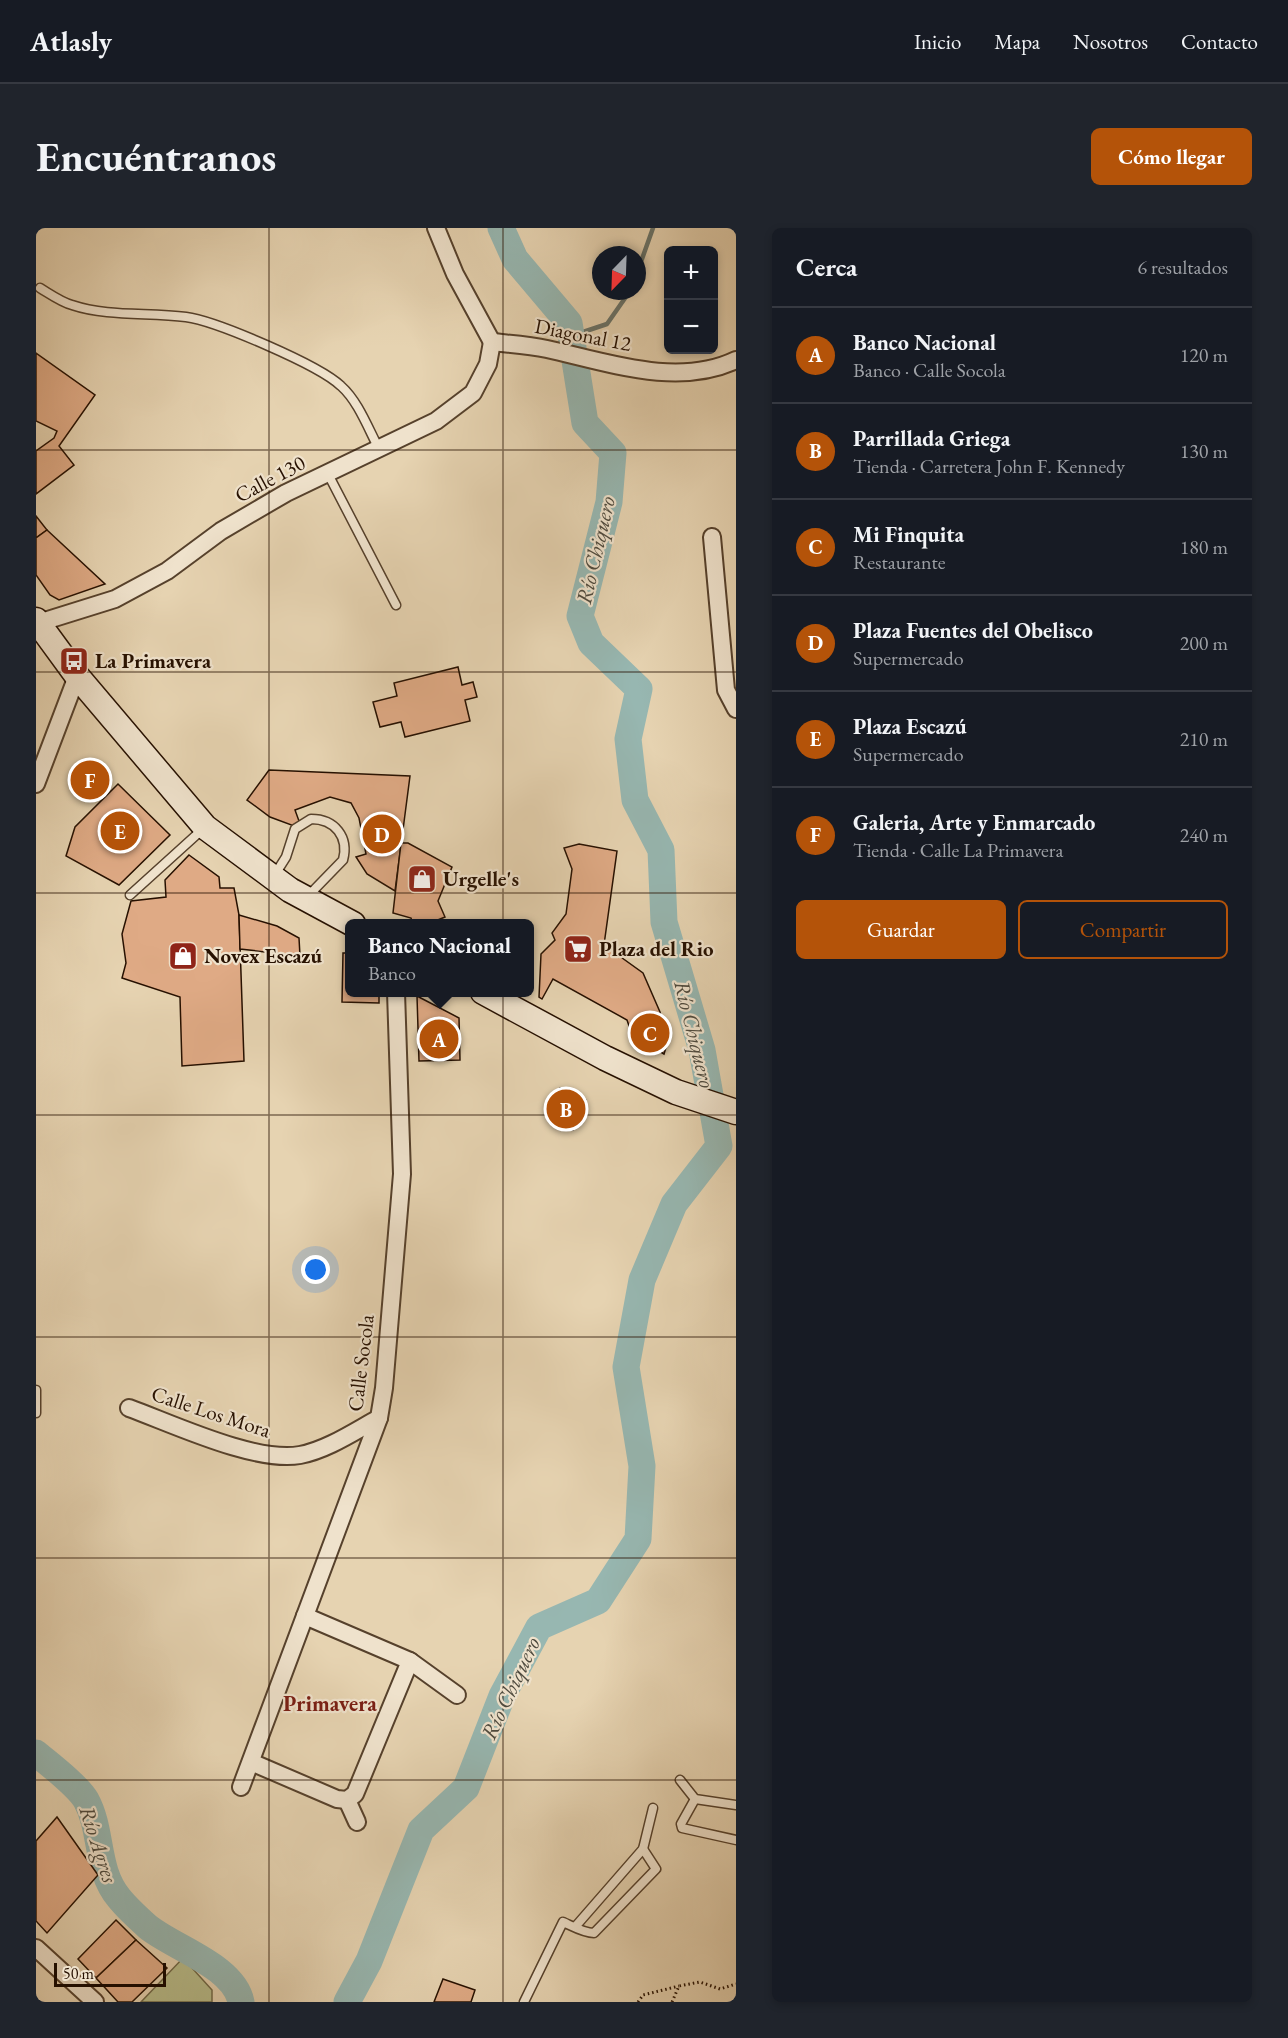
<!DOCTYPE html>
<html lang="es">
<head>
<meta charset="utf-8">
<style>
	body { margin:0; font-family:"EB Garamond",serif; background:#20242c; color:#f1f3f6 }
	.controls { position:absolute; right:18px; top:18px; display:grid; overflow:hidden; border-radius:9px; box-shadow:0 3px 9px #0003 }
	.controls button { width:54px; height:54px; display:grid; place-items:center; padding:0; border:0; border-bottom:2px solid #363941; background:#171b24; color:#f1f3f6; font:30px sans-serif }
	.compass { position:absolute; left:556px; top:18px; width:54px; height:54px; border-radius:50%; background:#171b24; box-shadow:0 3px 9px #0003; rotate:203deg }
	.scale { position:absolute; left:18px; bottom:15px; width:112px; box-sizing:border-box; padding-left:6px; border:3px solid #261000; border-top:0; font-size:16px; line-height:21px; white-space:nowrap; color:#261000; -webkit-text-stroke:4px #efe2cc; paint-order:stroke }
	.you { position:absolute; left:280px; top:1042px; width:21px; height:21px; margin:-15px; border:4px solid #fff; border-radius:50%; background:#1a73e8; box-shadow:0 0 0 9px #1a73e833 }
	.badge { display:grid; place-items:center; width:39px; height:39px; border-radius:50%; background:#b45309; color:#fff; font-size:20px; font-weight:700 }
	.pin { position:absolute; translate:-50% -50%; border:3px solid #fff; box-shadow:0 2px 6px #0006 }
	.popup { position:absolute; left:309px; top:691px; width:189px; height:78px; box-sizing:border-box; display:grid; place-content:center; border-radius:9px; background:#171b24; filter:drop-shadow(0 2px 4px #0005); font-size:20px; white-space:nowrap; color:#9ea1a6 }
	.popup b { font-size:22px; color:#f1f3f6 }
	.popup::after { content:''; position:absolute; left:50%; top:100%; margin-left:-12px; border:12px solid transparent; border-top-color:#171b24 }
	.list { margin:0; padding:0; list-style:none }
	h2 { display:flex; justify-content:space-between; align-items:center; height:78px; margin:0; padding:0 24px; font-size:26px }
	h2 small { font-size:20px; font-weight:400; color:#9ea1a6 }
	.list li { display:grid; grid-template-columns:39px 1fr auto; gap:18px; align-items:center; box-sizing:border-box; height:96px; padding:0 24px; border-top:2px solid #363941 }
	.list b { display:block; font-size:22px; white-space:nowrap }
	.list p { margin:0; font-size:20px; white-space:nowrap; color:#9ea1a6 }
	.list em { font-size:20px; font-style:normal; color:#9ea1a6 }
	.actions { display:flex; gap:12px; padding:18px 24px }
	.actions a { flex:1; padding:14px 0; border:2px solid #b45309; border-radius:9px; text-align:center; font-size:21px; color:#b45309 }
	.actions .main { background:#b45309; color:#fff }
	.map { position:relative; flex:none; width:700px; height:1774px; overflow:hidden; border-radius:9px }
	header { display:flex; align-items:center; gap:36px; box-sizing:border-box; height:84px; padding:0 30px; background:#171b24; border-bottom:2px solid #363941 }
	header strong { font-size:28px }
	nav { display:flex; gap:33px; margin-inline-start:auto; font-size:21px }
	.intro { display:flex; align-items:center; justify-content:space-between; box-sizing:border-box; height:144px; padding:0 36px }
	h1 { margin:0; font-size:42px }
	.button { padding:15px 27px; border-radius:9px; background:#b45309; color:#fff; font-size:21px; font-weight:700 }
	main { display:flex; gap:36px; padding:0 36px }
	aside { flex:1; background:#171b24; border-radius:9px; box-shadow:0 3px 9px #0003 }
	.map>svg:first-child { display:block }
	.green { fill:#b7bc8a; stroke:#6e6645; stroke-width:1.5 }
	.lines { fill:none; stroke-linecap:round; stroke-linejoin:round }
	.stream { stroke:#6a746a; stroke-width:4.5 }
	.river { stroke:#97b7b1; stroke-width:27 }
	.building { fill:#dfaa85; stroke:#261000; stroke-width:1.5 }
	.service-casing { stroke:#56412c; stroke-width:11 }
	.minor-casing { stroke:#56412c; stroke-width:20 }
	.secondary-casing { stroke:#261000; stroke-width:27 }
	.path { stroke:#261000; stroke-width:3; stroke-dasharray:1.5 3; stroke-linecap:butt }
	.service { stroke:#efe2cc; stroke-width:8 }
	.minor { stroke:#efe2cc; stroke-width:16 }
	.secondary { stroke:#efe2cc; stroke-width:24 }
	.grid { fill:none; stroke:#261000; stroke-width:1.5; stroke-opacity:0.55 }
	.labels { text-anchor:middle; stroke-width:4.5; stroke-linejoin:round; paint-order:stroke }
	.street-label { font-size:21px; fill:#261000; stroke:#efe2cc }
	.poi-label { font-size:21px; font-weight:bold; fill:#261000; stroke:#efe2cc; text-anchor:start }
	.water-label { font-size:22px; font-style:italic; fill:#4e4a3e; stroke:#efe2cc }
	.neighbourhood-label { font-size:22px; font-weight:bold; fill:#7a1f14; stroke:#efe2cc }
</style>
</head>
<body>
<header>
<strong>Atlasly</strong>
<nav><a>Inicio</a><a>Mapa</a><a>Nosotros</a><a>Contacto</a></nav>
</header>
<div class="intro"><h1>Encuéntranos</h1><a class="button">Cómo llegar</a></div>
<main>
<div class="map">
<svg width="700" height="1774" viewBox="0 0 700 1774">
	<rect width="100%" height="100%" fill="#e6d3b1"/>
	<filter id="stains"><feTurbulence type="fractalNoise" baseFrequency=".00333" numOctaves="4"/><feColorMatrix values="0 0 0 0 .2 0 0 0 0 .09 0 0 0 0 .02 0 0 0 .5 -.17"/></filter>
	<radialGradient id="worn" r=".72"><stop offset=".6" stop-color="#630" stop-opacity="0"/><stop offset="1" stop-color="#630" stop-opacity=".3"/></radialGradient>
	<polygon class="green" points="147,1730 176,1762 176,1774 105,1774"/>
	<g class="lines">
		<g class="stream">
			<polyline points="601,45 617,0"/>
			<polyline points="535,108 571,96 594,63"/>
		</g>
		<g class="river">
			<path d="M0,1525C13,1536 41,1557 50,1572C67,1603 59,1641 83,1670C91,1680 102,1690 112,1699C138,1720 198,1738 205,1774"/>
			<polyline points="311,1774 333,1733 385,1602 430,1560 466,1468 503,1399 562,1373 602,1311 606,1238 590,1139 606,1052 638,976 683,918 666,822 628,694 625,622 599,572 592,511 603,461 555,415 544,388 573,274 577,225 549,195 533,95 479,31 465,0"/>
		</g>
	</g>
	<g class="building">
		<polygon points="0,125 59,167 23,218 38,237 0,266 0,223 18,210 21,203 0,193"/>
		<polygon points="0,288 11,302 0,310"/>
		<polygon points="11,302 69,356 23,372 14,367 0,347 0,310"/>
		<polygon points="422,439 426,457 437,454 441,469 429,472 434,493 369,509 365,494 344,499 337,474 361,468 358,455"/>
		<polygon points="61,534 72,545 48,570 36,558"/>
		<polygon points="233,542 374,548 359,663 331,646 320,629 330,626 323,590 315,575 294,569 259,582 263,593 258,598 234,589 211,572"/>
		<polygon points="82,556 134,607 83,657 30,628 39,599"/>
		<polygon points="365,615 372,615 416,639 402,673 409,689 392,696 377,696 375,690 357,685"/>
		<polygon points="543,616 581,623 568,717 607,745 624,784 631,816 628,826 615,818 601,821 591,792 517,751 506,771 503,769 505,726 519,712 516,705 530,686 536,641 528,620"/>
		<polygon points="153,627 183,649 184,660 198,660 203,687 208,833 146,838 144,769 86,750 90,735 86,706 95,673 130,669 129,652"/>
		<polygon points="203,687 241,698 263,710 264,728 204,721"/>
		<polygon points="307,725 313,725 313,764 343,764 343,775 306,774"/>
		<polygon points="381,768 423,790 424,832 383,833"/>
		<polygon points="524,860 550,872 537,902 511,890"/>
		<polygon points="21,1589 62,1647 11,1705 0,1693 0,1613"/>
		<polygon points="80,1692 100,1712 60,1750 42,1731"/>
		<polygon points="100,1712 131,1740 96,1774 82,1774 60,1750"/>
		<polygon points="407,1751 439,1762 435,1774 398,1774"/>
	</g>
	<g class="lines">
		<g class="service-casing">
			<g id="service">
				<path d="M4,60C14,66 25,74 36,77C72,89 113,84 150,89C180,93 283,137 305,158C322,173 332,200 343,221"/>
				<polyline points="292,246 360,377"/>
				<path d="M238,648L250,629L259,601L275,591C299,591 313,609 307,632L272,668"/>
				<polyline points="94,667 168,600"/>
				<polyline points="0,1162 0,1185"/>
				<polyline points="644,1552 659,1571 700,1577"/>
				<polyline points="659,1571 645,1596 646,1600 700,1612"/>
				<polyline points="607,1621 617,1580"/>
				<path d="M488,1774L527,1694C536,1698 548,1705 558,1705L620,1641L607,1621L539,1699"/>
			</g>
		</g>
		<g class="minor-casing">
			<g id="minor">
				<polyline points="400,0 419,46 456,114"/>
				<path d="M456,114C474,116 493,117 511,121C570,134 642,160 700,132"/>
				<polyline points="676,309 690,462 700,481"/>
				<polyline points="2,395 79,371 131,343 185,303 250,265 400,193 437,165 452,136 456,114"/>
				<polyline points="0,556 41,448"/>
				<path d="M93,1180C137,1196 219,1235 264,1227C291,1222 319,1203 343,1190"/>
				<polyline points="374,1433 421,1467"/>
				<polyline points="215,1534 301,1571 311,1572 319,1566 374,1433 269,1388"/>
				<polyline points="205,1559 343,1190 348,1160 366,946 360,764"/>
				<polyline points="311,1572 321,1594"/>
				<polyline points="0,1720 59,1774"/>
			</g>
		</g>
		<g class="secondary-casing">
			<g id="secondary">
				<polyline points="0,392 41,448 169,599 254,662 317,696"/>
				<polyline points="447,764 569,830 640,864 700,884"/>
			</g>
		</g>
		<g class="path">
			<polyline points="602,1774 607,1767 643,1758"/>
			<polyline points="636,1774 643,1758 664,1754 684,1761 700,1756"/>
		</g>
		<use href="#service" class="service"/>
		<use href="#minor" class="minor"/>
		<use href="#secondary" class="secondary"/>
	</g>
	<path class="grid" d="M233,0V1774M467,0V1774M0,222H700M0,444H700M0,665H700M0,887H700M0,1109H700M0,1330H700M0,1552H700"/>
	<defs>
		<g id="bus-square" transform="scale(1.5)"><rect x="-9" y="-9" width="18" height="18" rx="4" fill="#8f2418" stroke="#efe2cc"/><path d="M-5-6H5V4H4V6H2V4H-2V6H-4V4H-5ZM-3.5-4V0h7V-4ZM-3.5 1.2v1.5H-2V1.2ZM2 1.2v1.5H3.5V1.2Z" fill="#fff"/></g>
		<g id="shop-square" transform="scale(1.5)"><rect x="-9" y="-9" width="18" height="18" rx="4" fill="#8f2418" stroke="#efe2cc"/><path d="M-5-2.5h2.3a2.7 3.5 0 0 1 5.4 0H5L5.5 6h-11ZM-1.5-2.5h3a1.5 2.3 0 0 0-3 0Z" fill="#fff"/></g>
		<g id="supermarket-square" transform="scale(1.5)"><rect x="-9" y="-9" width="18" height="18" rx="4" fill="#8f2418" stroke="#efe2cc"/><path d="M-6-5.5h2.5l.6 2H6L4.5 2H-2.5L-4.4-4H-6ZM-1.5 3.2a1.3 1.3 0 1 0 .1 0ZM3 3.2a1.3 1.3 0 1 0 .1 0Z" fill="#fff"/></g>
	</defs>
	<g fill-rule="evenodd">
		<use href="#bus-square" x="38" y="433"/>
		<use href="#shop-square" x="386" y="651"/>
		<use href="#supermarket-square" x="542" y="721"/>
		<use href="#shop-square" x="147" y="728"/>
	</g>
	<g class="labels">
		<g class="street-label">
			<text transform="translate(547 107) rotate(11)" y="7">Diagonal 12</text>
			<text transform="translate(234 251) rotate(-28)" y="7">Calle 130</text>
			<text transform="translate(325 1135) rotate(-83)" y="7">Calle Socola</text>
			<text transform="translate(175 1184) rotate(18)" y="7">Calle Los Mora</text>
		</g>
		<g class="poi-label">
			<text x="59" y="440">La Primavera</text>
			<text x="407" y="658">Urgelle's</text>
			<text x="563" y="728">Plaza del Rio</text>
			<text x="168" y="735">Novex Escazú</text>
		</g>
		<g class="water-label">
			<text transform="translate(559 322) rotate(-77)" y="8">Río Chiquero</text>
			<text transform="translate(659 806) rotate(76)" y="8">Río Chiquero</text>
			<text transform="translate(474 1460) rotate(-65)" y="8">Río Chiquero</text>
			<text transform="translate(63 1616) rotate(72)" y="8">Río Agres</text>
		</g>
		<g class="neighbourhood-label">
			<text x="294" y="1483">Primavera</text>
		</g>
	</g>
	<rect width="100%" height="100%" filter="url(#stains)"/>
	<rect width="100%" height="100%" fill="url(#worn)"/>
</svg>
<div class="controls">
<button>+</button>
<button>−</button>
</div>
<svg class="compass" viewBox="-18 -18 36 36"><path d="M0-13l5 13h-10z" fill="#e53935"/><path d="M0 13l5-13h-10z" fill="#9ea1a6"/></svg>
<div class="scale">50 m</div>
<div class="you"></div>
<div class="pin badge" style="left:403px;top:811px">A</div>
<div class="popup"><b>Banco Nacional</b>Banco</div>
<div class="pin badge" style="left:530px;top:881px">B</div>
<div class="pin badge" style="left:614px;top:805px">C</div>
<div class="pin badge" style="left:346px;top:606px">D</div>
<div class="pin badge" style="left:84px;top:603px">E</div>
<div class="pin badge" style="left:54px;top:552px">F</div>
</div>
<aside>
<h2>Cerca<small>6 resultados</small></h2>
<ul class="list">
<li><span class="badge">A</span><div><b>Banco Nacional</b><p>Banco · Calle Socola</p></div><em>120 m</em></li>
<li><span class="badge">B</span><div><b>Parrillada Griega</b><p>Tienda · Carretera John F. Kennedy</p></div><em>130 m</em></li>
<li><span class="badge">C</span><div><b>Mi Finquita</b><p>Restaurante</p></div><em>180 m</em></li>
<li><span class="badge">D</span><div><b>Plaza Fuentes del Obelisco</b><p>Supermercado</p></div><em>200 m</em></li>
<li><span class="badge">E</span><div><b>Plaza Escazú</b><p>Supermercado</p></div><em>210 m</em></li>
<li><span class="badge">F</span><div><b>Galeria, Arte y Enmarcado</b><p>Tienda · Calle La Primavera</p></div><em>240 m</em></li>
</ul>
<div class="actions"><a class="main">Guardar</a><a>Compartir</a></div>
</aside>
</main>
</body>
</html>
